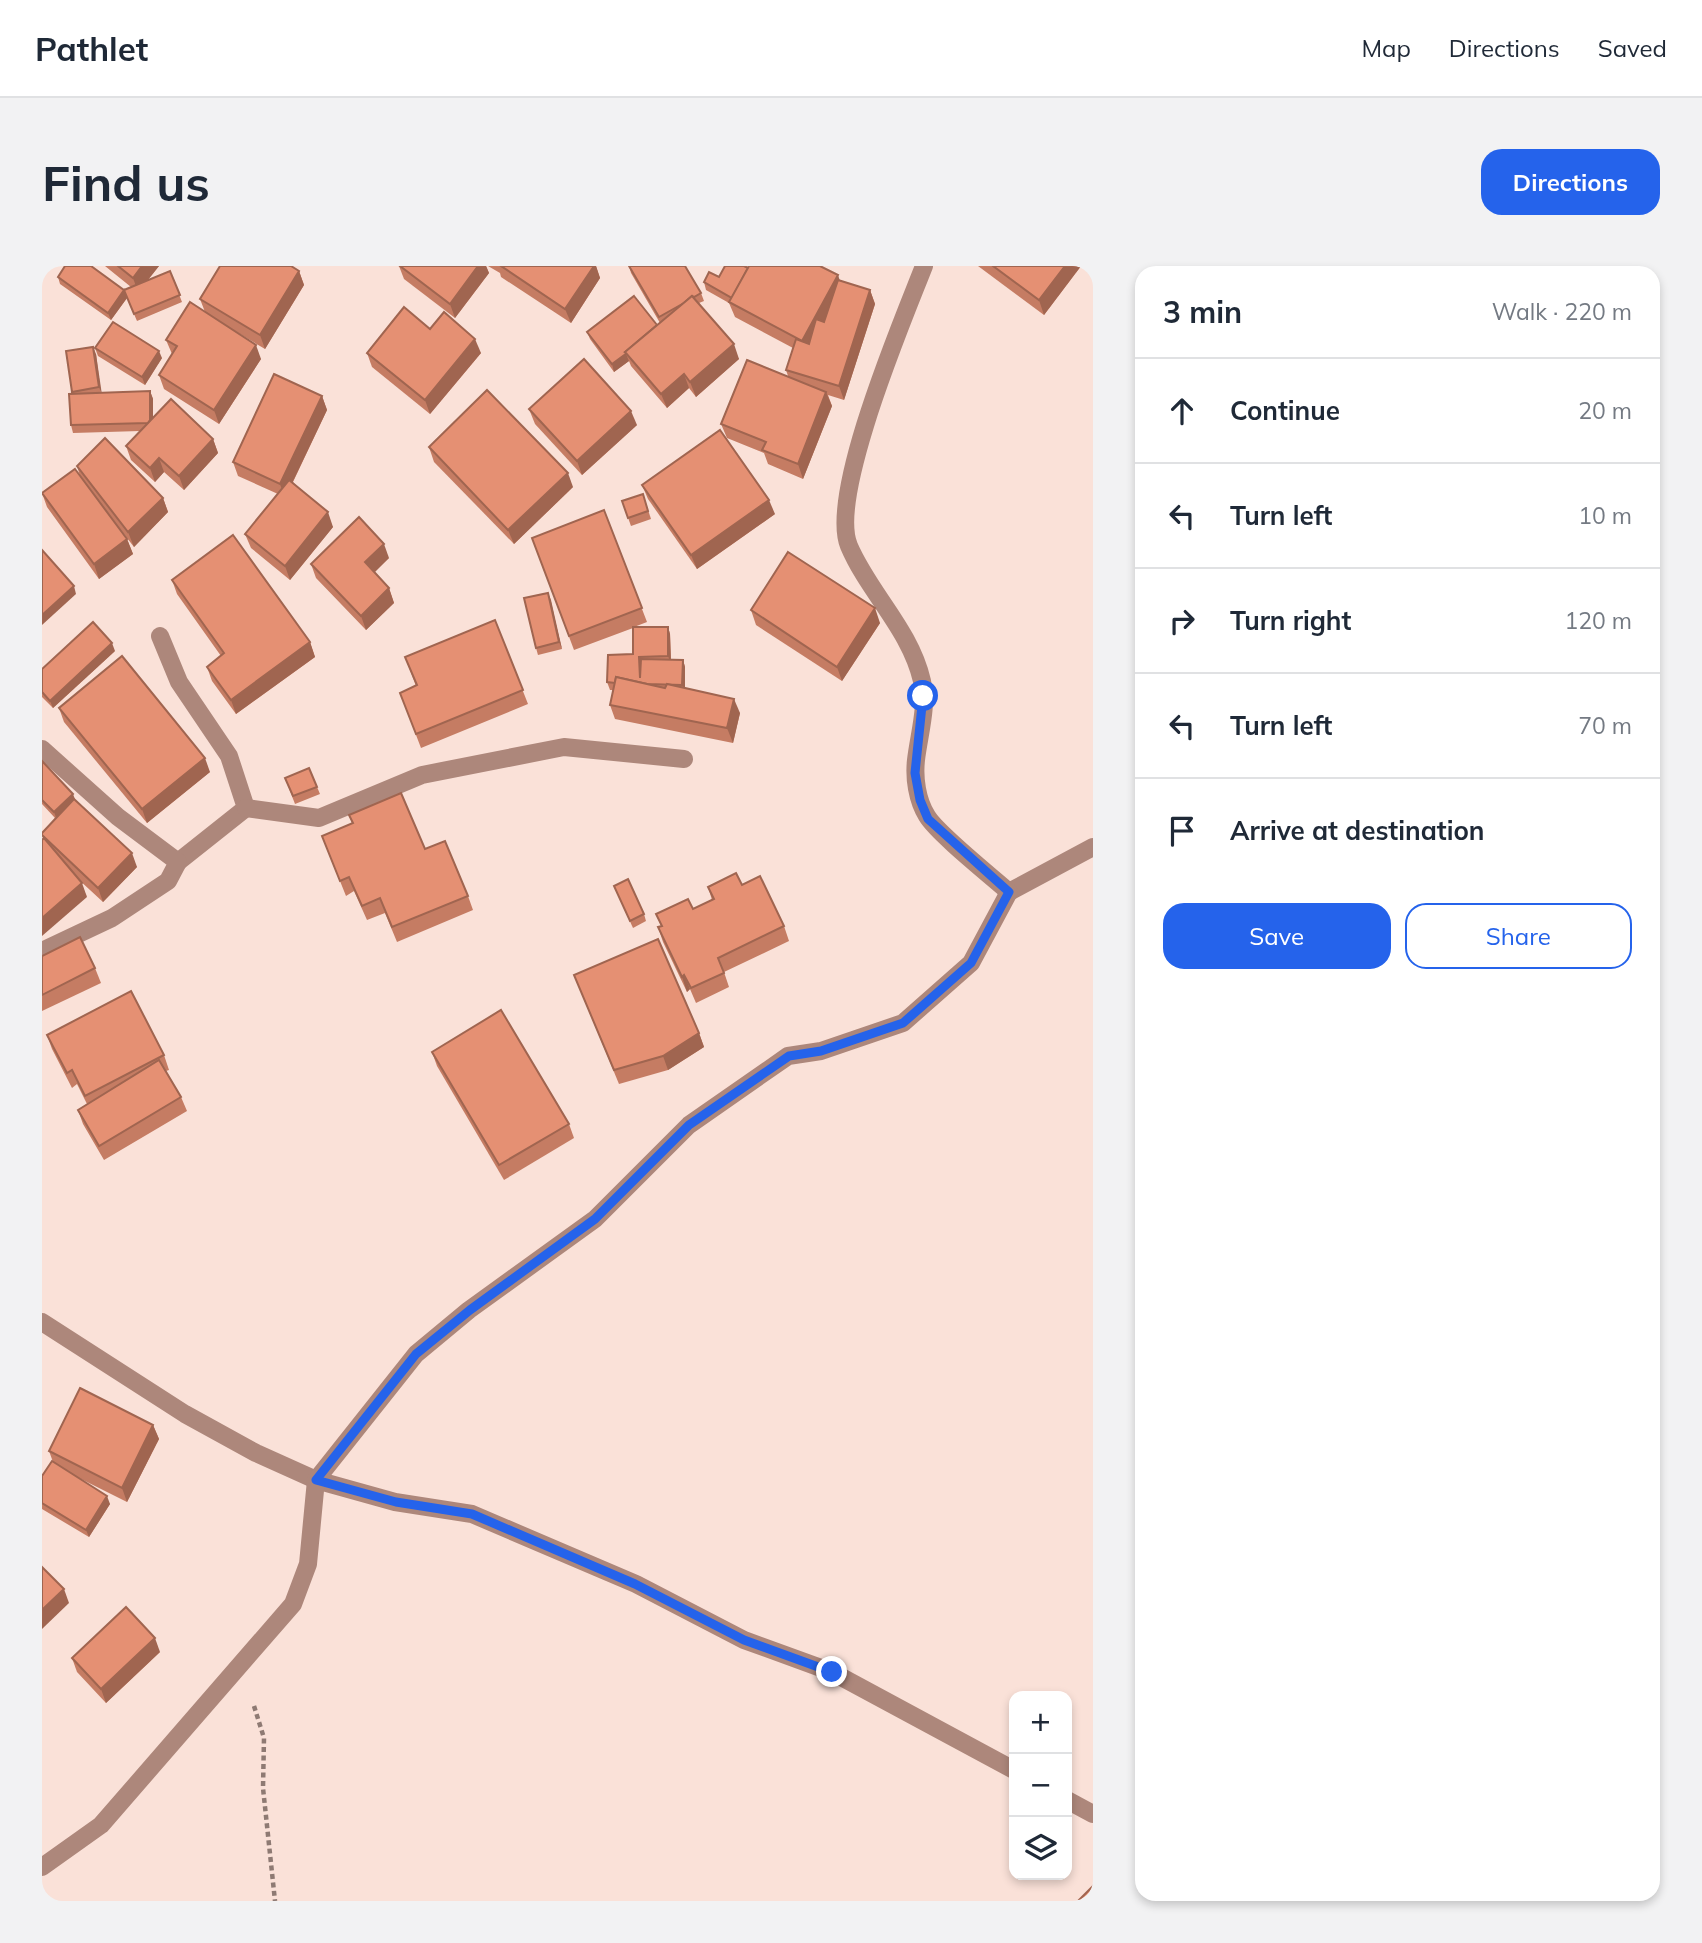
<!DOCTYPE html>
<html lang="en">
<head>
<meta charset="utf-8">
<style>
	body { margin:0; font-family:Mulish,sans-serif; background:#f2f2f3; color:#1f2937 }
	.controls { position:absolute; right:21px; bottom:21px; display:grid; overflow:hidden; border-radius:14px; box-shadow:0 4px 10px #0003 }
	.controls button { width:63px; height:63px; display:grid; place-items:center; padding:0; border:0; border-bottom:2px solid #e0e1e3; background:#fff; color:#1f2937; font:35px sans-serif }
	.stop { position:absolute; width:21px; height:21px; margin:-16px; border:5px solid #2563eb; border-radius:50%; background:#fff }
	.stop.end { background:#2563eb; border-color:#fff; box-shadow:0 2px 7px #0008 }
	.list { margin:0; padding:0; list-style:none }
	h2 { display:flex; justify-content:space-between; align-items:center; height:91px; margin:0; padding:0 28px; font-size:30px }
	h2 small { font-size:23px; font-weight:400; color:#747a83 }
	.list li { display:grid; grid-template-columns:46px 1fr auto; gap:21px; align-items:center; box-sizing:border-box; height:105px; padding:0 28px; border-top:2px solid #e0e1e3 }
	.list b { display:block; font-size:26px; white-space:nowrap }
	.list em { font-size:23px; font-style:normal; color:#747a83 }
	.actions { display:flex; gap:14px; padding:21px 28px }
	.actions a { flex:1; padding:16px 0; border:2px solid #2563eb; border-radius:21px; text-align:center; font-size:24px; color:#2563eb }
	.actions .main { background:#2563eb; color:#fff }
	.icon { flex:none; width:38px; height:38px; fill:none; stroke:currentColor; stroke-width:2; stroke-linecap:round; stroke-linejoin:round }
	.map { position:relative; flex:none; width:1051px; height:1635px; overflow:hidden; border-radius:21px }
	header { display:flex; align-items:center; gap:42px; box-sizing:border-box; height:98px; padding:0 35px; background:#fff; border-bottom:2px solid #e0e1e3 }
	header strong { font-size:33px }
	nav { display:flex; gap:38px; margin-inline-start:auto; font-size:24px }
	.intro { display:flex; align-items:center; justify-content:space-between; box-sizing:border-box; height:168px; padding:0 42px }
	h1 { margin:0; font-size:49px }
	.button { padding:18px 32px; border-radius:21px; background:#2563eb; color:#fff; font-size:24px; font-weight:700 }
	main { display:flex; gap:42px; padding:0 42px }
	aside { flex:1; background:#fff; border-radius:21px; box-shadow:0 4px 10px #0003 }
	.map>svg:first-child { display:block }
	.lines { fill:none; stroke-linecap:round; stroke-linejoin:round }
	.path { stroke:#8e7a73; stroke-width:4.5; stroke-dasharray:5 3.5; stroke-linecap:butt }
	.minor { stroke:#ad877b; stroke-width:18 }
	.wall { fill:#c57c63 }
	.shaded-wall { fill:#a06550 }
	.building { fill:#e59073; stroke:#a06550; stroke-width:2 }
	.route { stroke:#2563eb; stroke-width:9 }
</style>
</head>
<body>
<header>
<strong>Pathlet</strong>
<nav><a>Map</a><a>Directions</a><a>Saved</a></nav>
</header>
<div class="intro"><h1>Find us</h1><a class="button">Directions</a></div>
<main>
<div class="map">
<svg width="1051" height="1635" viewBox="0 0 1051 1635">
	<rect width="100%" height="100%" fill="#fae1d8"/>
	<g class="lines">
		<polyline class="path" points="212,1440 222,1472 221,1522 233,1635"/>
		<g class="minor">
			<path d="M882,0C861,54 786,230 807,280C827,327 868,363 880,415C886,440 877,468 874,494C872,512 875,534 885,550C895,567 949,610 967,626L1051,581"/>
			<polyline points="118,370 137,416 187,490 204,542 136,596"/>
			<polyline points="0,483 76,551 136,596 126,615 70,652 0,685"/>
			<polyline points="204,542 277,552 380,509 522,481 642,493"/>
			<polyline points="0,1056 143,1148 214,1187 274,1214 353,1236 430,1248 594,1318 702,1374 790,1406 972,1504"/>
			<polyline points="1025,1534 1051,1548"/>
			<polyline points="0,1601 59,1559 251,1338 266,1298 274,1214 374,1088 427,1044 553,953 647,859 746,790 779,785 861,757 929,697 967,626"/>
		</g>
	</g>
	<g class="wall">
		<polygon points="63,0 117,0 106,14 128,5 140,36 95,55 85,32 69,54 18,18 16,11 82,24 89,21"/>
		<polygon points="357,0 444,0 447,7 413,52 362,13"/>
		<polygon points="446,0 554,0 558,12 529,57 459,11 458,7"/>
		<polygon points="587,0 659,27 662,35 657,37 697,93 654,131 647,122 625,142 589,100 587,95 572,106 548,73 545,66 615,59 618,57 589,7"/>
		<polygon points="683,0 706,0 705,1 797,14 828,24 833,38 802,134 786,129 790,140 761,213 726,198 722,187 685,172 679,158 746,110 744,104 751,82 693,51 687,37 664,24 662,16 677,11"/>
		<polygon points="936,0 1039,0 1002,49"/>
		<polygon points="257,5 262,19 223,83 188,62 219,93 177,158 122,123 117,109 130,88 124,74 163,46 158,33"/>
		<polygon points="388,63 439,87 388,148 330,101 325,87"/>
		<polygon points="53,82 120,92 103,119 56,90"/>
		<polygon points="54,88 59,127 108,125 111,133 111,152 171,173 176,187 142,224 122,206 113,216 89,194 84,180 98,165 31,167 29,159 30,126"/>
		<polygon points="280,130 285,144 251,216 291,261 248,314 209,282 203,268 236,228 196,210 191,196"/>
		<polygon points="487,143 595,159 540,209 493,158"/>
		<polygon points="387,181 531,221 472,278 392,196"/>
		<polygon points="35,200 121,232 126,246 92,281 78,263 85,273 91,288 57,313 5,241 0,227 38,210"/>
		<polygon points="600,219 733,248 655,303 606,233"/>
		<polygon points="601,228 609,253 589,260 580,235"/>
		<polygon points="562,244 605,356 592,361 626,361 628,368 629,393 641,394 643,401 643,422 698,447 691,477 573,453 568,439 571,424 568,424 565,416 591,388 591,362 532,384 490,272"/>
		<polygon points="347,292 332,306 347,322 352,337 324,364 274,312 269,298"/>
		<polygon points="130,314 268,376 273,391 194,448 170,415 165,401 179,390 135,328"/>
		<polygon points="506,327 520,383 496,389 494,382"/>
		<polygon points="709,344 838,357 800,415 714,359"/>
		<polygon points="453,354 486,438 379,482 358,427 374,420 363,391"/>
		<polygon points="73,385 11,442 0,431 0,403"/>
		<polygon points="17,442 168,506 105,557 22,456"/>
		<polygon points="0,495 33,534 95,601 61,636 35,612 45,631 1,573 0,567 13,552 0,538"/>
		<polygon points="267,502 278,528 253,538 243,512"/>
		<polygon points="307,549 383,583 426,630 431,644 355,676 343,647 325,654 312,625 304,630 280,570 310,557"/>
		<polygon points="700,619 742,660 747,675 682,706 687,721 654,737 648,723 645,726 621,676 616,661 619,660 614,648 651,643 670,634 666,621"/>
		<polygon points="572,620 602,648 604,655 591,662"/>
		<polygon points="0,690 53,702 59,717 0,745"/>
		<polygon points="532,709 657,767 662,781 626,804 577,818"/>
		<polygon points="5,769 122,789 127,804 124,805 139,831 145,845 62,894 41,858 36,844 45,838 35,818 30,822 10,783"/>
		<polygon points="390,786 527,858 532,872 462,914 395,800"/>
		<polygon points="111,1159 117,1173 85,1236 31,1209 68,1238 47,1271 0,1243 0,1210 11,1196 7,1185"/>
		<polygon points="118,1386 64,1437 35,1406 30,1392"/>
	</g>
	<g class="shaded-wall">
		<polygon points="100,0 117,0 96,26 91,12"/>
		<polygon points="436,0 444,0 447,7 413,52 408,38"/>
		<polygon points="552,0 554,0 558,12 529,57 523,43"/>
		<polygon points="1023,0 1039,0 1002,49 997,34"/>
		<polygon points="257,5 262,19 223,83 218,69"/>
		<polygon points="796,9 801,24 765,89 760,75"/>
		<polygon points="82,24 85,32 69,54 66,47"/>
		<polygon points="828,24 833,38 802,134 797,120"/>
		<polygon points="433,73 439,87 388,148 383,134"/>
		<polygon points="692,78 697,93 654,131 648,116"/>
		<polygon points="214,79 219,93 177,158 172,144"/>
		<polygon points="51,81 54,88 60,129 57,121"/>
		<polygon points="117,85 120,92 103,119 100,111"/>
		<polygon points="584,88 587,95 572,106 570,98"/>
		<polygon points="642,108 647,122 625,142 619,128"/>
		<polygon points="108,125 111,133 111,165 109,157"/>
		<polygon points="784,126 790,140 761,213 756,198"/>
		<polygon points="280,130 285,144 243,232 238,218"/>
		<polygon points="589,145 595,159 540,209 535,195"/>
		<polygon points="171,173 176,187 142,224 137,210"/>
		<polygon points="117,192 122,206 113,216 108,202"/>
		<polygon points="526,207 531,221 472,278 466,264"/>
		<polygon points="121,232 126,246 92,281 86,266"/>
		<polygon points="727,234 733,248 655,303 649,289"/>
		<polygon points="286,246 291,261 248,314 243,300"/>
		<polygon points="85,273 91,288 57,313 52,298"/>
		<polygon points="342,278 347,292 328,311 323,296"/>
		<polygon points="32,320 34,328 0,359 0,349"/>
		<polygon points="347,322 352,337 324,364 319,350"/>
		<polygon points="506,327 509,334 520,383 517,376"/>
		<polygon points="833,342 838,357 800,415 795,401"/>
		<polygon points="626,361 628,368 629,398 626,390"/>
		<polygon points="268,376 273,391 194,448 189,434"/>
		<polygon points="70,377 73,385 11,442 8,435"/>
		<polygon points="641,394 643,401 643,426 640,419"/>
		<polygon points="692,433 698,447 691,477 685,462"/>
		<polygon points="163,492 168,506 105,557 100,543"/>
		<polygon points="31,528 34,536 15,554 12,546"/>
		<polygon points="90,587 95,601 61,636 56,622"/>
		<polygon points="40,617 45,631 0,670 0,652"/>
		<polygon points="642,709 648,723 645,726 640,711"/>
		<polygon points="657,767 662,781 626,804 621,790"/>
		<polygon points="111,1159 117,1173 85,1236 80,1222"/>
		<polygon points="65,1230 68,1238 47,1271 44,1264"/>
		<polygon points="22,1323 27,1337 0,1363 0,1344"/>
		<polygon points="113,1372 118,1386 64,1437 59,1423"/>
	</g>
	<g class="building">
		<polygon points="23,0 49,0 82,24 128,5 138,29 92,48 82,24 66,47 16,11"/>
		<polygon points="76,0 100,0 91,12"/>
		<polygon points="178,0 249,0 257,5 218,69 158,33"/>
		<polygon points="358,0 436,0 408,38"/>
		<polygon points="459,0 552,0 523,43"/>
		<polygon points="587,0 643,0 659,27 652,31 650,30 642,37 617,51"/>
		<polygon points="683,0 702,0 706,2 690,32 662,16 667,6 677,11"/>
		<polygon points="707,0 778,0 796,9 760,75 687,36"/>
		<polygon points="951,0 1023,0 997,34"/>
		<polygon points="796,14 828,24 797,120 744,104 754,73 767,78 774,53 782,56"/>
		<polygon points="592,30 615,59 583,86 585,87 570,98 545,66"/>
		<polygon points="650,30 692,78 648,116 642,108 619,128 583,86"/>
		<polygon points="148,36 214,79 172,144 117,109 135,80 124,74"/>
		<polygon points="362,41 388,63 402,46 433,73 383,134 325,87"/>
		<polygon points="71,56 117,85 100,111 53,82"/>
		<polygon points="51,81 57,121 30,126 24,85"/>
		<polygon points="542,93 589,145 535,195 487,143"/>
		<polygon points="705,94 784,126 756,198 720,184 724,176 679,158"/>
		<polygon points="232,108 280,130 238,218 191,196"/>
		<polygon points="445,124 526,207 466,264 387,181"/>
		<polygon points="108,125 108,154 106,157 29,159 27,128"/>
		<polygon points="129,133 171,173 137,210 117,192 108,202 84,180"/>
		<polygon points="678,164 727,234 649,289 600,219"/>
		<polygon points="63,172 121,232 86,266 35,200"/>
		<polygon points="33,203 85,273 52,298 0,227"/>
		<polygon points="247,214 286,246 243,300 203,268"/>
		<polygon points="601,228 606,245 586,252 580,235"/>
		<polygon points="562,244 600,342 527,370 490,272"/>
		<polygon points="317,251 342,278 323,296 347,322 319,350 269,298"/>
		<polygon points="191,269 268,376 189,434 165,401 182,387 130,314"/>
		<polygon points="0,284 32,320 0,349"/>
		<polygon points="746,286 833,342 795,401 709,344"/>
		<polygon points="506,327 517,376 494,382 482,332"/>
		<polygon points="453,354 481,424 374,468 358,427 375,419 363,391"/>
		<polygon points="51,356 70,377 8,435 0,426 0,403"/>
		<polygon points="591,361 626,361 626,390 597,391 598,412 599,393 641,394 640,419 605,418 574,411 573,417 565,416 566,389 591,388"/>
		<polygon points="80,390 163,492 100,543 17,442"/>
		<polygon points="574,411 623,422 625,418 692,433 685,462 568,439"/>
		<polygon points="0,495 31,528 12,546 0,534"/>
		<polygon points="267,502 275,521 251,530 243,512"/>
		<polygon points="359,527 383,583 403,575 426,630 350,661 338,632 320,640 307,611 298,615 280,570 311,557 307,549"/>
		<polygon points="32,533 90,587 56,622 0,569 0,567"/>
		<polygon points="2,572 40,617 0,652 0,574"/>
		<polygon points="694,607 700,619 718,610 742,660 676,692 682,707 649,722 642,709 640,711 616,661 620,660 614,648 646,633 651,643 672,633 666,621"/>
		<polygon points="586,613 602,648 588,655 572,620"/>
		<polygon points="38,671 53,702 0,729 0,690"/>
		<polygon points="616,673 657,767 621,790 572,804 532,709"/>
		<polygon points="89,725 122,789 43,830 30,804 25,807 5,769"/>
		<polygon points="459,744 527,858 457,899 390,786"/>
		<polygon points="117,794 139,831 57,880 36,844"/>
		<polygon points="38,1122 111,1159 80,1222 7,1185"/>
		<polygon points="10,1195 65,1230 44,1264 0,1237 0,1210"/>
		<polygon points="0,1301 22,1323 0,1344"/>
		<polygon points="84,1341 113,1372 59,1423 30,1392"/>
		<polygon points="1051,1620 1051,1635 1038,1635 1037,1634"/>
	</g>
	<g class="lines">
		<polyline class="route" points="790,1406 702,1374 593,1318 430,1248 354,1236 274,1214 374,1088 428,1044 553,953 647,859 747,790 779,785 861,757 929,697 967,626 886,553 878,534 873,507 881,430"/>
	</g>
</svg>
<div class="controls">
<button>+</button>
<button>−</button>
<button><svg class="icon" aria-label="layers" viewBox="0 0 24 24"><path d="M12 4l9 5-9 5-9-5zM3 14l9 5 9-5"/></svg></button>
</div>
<div class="stop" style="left:881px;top:430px"></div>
<div class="stop end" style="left:790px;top:1406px"></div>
</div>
<aside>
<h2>3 min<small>Walk · 220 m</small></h2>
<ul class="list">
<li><svg class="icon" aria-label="ahead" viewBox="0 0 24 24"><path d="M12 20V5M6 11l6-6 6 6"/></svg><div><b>Continue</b></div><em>20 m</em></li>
<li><svg class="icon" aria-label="left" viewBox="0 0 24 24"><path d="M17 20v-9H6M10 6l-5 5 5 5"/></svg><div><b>Turn left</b></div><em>10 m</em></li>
<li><svg class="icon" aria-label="right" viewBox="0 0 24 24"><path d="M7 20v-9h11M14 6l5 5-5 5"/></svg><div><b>Turn right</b></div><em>120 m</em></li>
<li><svg class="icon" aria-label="left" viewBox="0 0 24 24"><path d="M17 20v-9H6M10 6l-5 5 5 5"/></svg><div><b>Turn left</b></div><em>70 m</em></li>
<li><svg class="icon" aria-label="arrive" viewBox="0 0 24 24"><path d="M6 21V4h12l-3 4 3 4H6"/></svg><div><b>Arrive at destination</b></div></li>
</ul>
<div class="actions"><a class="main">Save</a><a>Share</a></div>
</aside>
</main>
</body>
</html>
